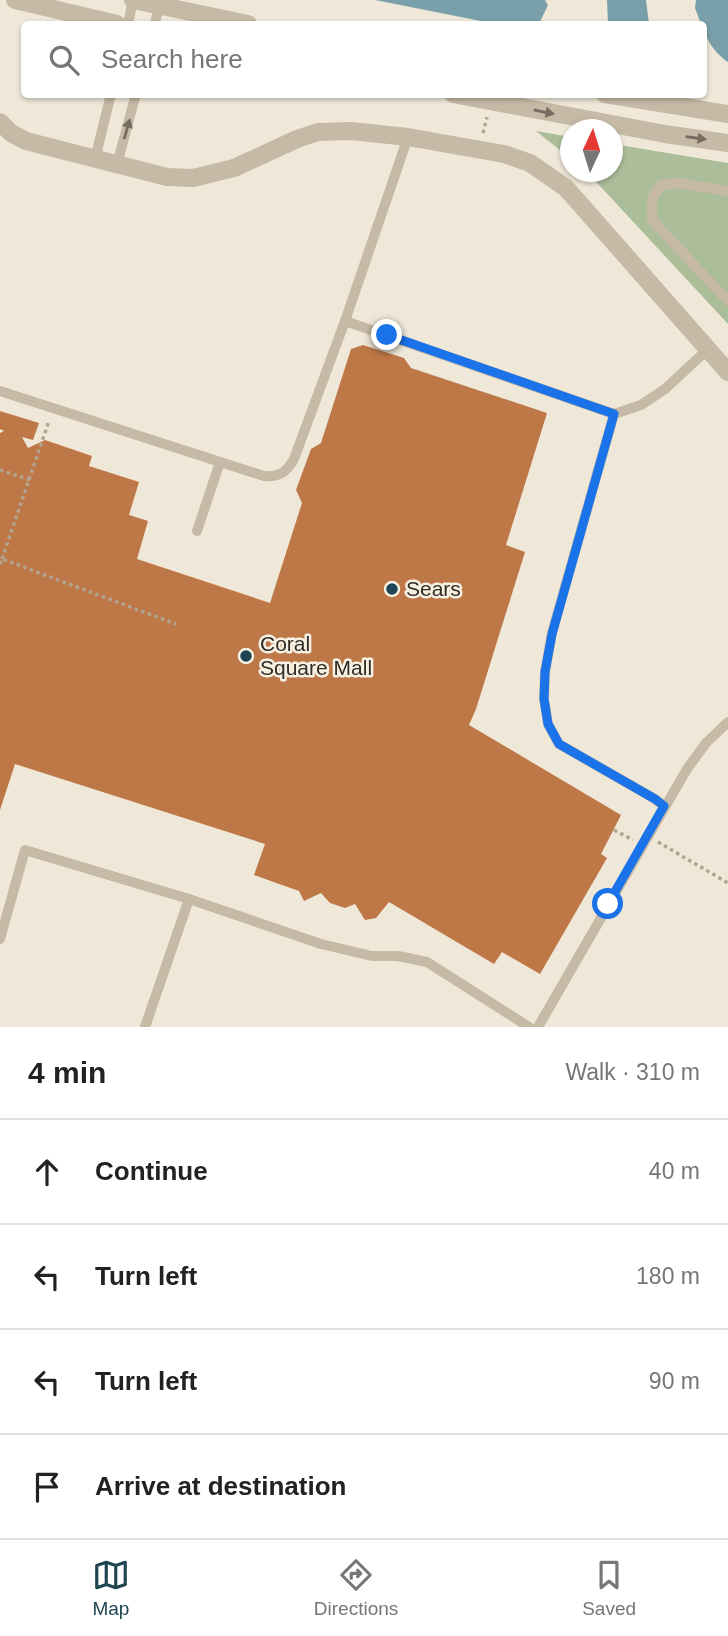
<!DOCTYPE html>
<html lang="en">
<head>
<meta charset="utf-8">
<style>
	body { margin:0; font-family:Arial,sans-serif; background:#f2f2f2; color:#222 }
	.compass { position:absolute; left:560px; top:119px; width:63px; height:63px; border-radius:50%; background:#fff; box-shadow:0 2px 5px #0004; rotate:4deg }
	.stop { position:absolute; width:21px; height:21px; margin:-16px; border:5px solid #1a73e8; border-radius:50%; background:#fff }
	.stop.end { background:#1a73e8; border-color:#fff; box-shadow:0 2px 7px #0008 }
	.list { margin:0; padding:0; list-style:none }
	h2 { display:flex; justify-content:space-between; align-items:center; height:91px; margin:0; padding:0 28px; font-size:30px }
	h2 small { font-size:23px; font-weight:400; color:#767676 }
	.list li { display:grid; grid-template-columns:46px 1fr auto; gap:21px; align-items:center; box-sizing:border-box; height:105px; padding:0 28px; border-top:2px solid #e0e0e0 }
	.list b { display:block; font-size:26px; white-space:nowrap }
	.list em { font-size:23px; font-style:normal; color:#767676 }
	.icon { flex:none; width:38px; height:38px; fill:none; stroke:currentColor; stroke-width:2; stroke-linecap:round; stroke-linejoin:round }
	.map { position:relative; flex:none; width:728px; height:1027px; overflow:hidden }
	.search { position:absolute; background:#fff; box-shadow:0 2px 5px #0004; left:21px; right:21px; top:21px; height:77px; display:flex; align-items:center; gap:18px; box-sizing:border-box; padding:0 24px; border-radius:7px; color:#767676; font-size:26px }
	.sheet { height:511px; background:#fff }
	nav { display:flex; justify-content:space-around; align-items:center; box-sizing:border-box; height:98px; border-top:2px solid #e0e0e0; background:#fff; font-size:19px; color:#767676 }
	nav a { display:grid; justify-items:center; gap:4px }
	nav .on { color:#1e4551 }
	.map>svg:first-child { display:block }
	.green { fill:#abbd99 }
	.water { fill:#79a0aa }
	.building { fill:#be7746 }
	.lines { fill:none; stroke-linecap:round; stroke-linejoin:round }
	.path { stroke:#b2a48f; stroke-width:3.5; stroke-dasharray:3.5 3.5; stroke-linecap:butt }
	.service { stroke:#c6b9a5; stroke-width:10 }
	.minor { stroke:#c6b9a5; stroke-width:18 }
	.tertiary { stroke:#c6b9a5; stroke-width:18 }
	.oneway { fill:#756b5f }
	.route { stroke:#1a73e8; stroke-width:9 }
	.poi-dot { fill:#1e4551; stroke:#f7f1e3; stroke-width:2.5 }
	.labels { text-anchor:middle; stroke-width:5; stroke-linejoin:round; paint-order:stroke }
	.poi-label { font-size:21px; fill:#322c26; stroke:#f7f1e3; text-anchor:start }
</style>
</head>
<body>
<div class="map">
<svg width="728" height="1027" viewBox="0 0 728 1027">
	<rect width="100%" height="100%" fill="#efe8d8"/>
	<g class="green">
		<polygon points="536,131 570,137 570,158"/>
		<polygon points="613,144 728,163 728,324 587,172 612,172"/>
	</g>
	<g class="water">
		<polygon points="375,0 545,0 548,5 539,24 496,24"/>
		<polygon points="607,0 646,0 649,24 608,24"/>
		<path d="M696,0H728V62C716,54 704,39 704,24H701L695,8Z"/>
	</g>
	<polygon class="building" points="363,345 404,358 411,368 547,413 506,545 525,552 476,709 469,725 621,815 601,854 607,858 540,974 502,952 494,964 389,902 376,918 365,920 355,904 345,908 330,903 321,893 304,901 299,891 254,875 265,844 15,764 0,810 0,433 4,431 0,429 0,411 39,423 33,440 22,437 28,448 45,440 92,456 89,466 139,482 129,515 148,521 137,559 270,603 302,503 296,490 311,449 321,443 351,349"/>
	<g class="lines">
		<g class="path">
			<polyline points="483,133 487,117"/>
			<polyline points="0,470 30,480"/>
			<polyline points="2,559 49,421"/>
			<polyline points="0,564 2,559 176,624"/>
			<polyline points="614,830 633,840"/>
			<polyline points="658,842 728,883"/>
		</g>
		<g class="service">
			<polyline points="128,24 133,0"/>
			<polyline points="155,24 160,0"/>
			<polyline points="95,159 111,94"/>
			<polyline points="117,164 136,94"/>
			<polyline points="728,191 679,183 661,185 652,199 652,220 728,301"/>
			<polyline points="345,321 614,414 641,405 665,389 707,350"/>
			<path d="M0,391L264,476C279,477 286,473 294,459L345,321L408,137"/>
			<polyline points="614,414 552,633 545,672 544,699 548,724 559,744 655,799 664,806"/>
			<polyline points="197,531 220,462"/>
			<polyline points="0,939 25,850 189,899 321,944 372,956 398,956 427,962 529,1027"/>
			<polyline points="145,1027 189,899"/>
			<polyline points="538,1027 687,769 706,743 728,722"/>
		</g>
		<polyline class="minor" points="0,122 11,133 26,141 167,177 193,178 234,168 297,139 318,132 351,131 408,137 504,154 530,163 566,188 728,372"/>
		<g class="tertiary">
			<polyline points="15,0 117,24"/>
			<polyline points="133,0 248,24"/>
			<polyline points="453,94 665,134 728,143"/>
			<polyline points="605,94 728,114"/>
		</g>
	</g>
	<defs><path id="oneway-solid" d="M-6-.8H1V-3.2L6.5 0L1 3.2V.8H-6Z" transform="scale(1.75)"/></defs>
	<g class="oneway">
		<use href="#oneway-solid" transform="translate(544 112) rotate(11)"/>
		<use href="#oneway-solid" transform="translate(127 129) rotate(-74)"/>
		<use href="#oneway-solid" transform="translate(696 138) rotate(8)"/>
	</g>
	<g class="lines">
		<polyline class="route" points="387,335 614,414 552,634 545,672 544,699 548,724 559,744 655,799 664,806 608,904"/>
	</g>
	<g class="poi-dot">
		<circle cx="392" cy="589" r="7"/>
		<circle cx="246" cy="656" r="7"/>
	</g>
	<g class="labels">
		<g class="poi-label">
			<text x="406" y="596">Sears</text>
			<text x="260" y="651">Coral<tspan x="260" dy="24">Square Mall</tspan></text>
		</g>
	</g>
</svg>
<svg class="compass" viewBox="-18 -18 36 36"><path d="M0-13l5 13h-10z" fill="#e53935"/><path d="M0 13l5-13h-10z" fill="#767676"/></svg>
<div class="stop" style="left:608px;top:904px"></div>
<div class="stop end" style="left:387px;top:335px"></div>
<div class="search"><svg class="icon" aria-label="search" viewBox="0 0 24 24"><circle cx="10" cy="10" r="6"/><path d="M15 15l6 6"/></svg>Search here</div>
</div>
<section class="sheet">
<h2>4 min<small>Walk · 310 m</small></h2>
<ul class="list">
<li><svg class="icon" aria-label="ahead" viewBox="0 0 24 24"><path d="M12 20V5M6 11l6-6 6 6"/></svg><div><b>Continue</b></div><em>40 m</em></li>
<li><svg class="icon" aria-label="left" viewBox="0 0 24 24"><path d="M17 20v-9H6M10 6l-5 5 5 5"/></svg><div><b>Turn left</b></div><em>180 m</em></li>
<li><svg class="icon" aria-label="left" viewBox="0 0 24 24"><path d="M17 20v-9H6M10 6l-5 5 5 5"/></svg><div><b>Turn left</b></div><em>90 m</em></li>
<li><svg class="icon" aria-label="arrive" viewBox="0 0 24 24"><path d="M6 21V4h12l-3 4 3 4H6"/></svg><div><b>Arrive at destination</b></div></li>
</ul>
</section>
<nav>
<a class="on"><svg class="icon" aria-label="map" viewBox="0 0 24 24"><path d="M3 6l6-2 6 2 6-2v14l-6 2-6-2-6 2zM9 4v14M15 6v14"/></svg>Map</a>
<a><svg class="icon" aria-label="directions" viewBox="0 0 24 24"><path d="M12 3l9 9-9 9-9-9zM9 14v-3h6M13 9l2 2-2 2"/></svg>Directions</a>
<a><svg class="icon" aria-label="saved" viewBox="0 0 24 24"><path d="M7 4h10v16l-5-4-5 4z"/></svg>Saved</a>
</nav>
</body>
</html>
